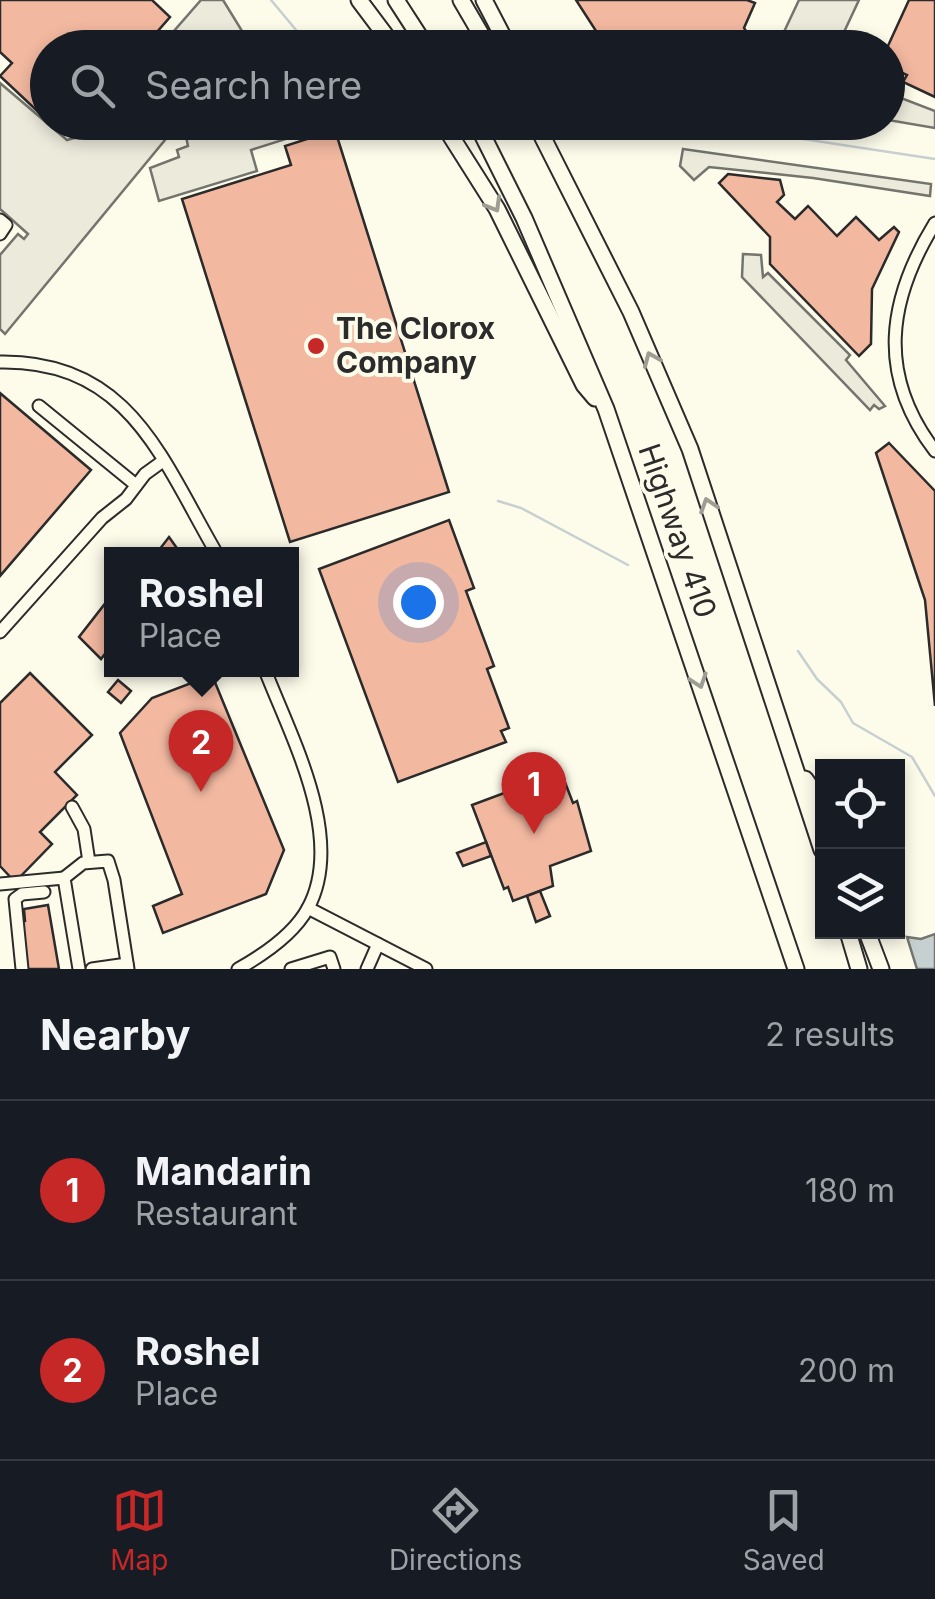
<!DOCTYPE html>
<html lang="en">
<head>
<meta charset="utf-8">
<style>
	body { margin:0; font-family:Inter,sans-serif; background:#242831; color:#f1f3f6 }
	.controls { position:absolute; right:30px; bottom:30px; display:grid; overflow:hidden; border-radius:0px; box-shadow:0 5px 15px #0003 }
	.controls button { width:90px; height:90px; display:grid; place-items:center; padding:0; border:0; border-bottom:2px solid #363941; background:#171b24; color:#f1f3f6; font:50px sans-serif }
	.you { position:absolute; left:418px; top:602px; width:35px; height:35px; margin:-25px; border:8px solid #fff; border-radius:50%; background:#1a73e8; box-shadow:0 0 0 15px #1a73e833 }
	.badge { display:grid; place-items:center; width:65px; height:65px; border-radius:50%; background:#c62828; color:#fff; font-size:32px; font-weight:700 }
	.pin { position:absolute; translate:-50% -82px; filter:drop-shadow(0 2px 5px #0008) }
	.pin::after { content:''; position:absolute; top:52px; width:35px; height:30px; background:inherit; clip-path:polygon(0 0,100% 0,50% 100%) }
	.popup { position:absolute; left:104px; top:547px; width:195px; height:130px; box-sizing:border-box; display:grid; place-content:center; border-radius:0px; background:#171b24; filter:drop-shadow(0 2px 8px #0005); font-size:32px; white-space:nowrap; color:#9ea1a6 }
	.popup b { font-size:38px; color:#f1f3f6 }
	.popup::after { content:''; position:absolute; left:50%; top:100%; margin-left:-20px; border:20px solid transparent; border-top-color:#171b24 }
	.list { margin:0; padding:0; list-style:none }
	h2 { display:flex; justify-content:space-between; align-items:center; height:130px; margin:0; padding:0 40px; font-size:42px }
	h2 small { font-size:32px; font-weight:400; color:#9ea1a6 }
	.list li { display:grid; grid-template-columns:65px 1fr auto; gap:30px; align-items:center; box-sizing:border-box; height:180px; padding:0 40px; border-top:2px solid #363941 }
	.list b { display:block; font-size:38px; white-space:nowrap }
	.list p { margin:0; font-size:32px; white-space:nowrap; color:#9ea1a6 }
	.list em { font-size:32px; font-style:normal; color:#9ea1a6 }
	.icon { flex:none; width:55px; height:55px; fill:none; stroke:currentColor; stroke-width:2; stroke-linecap:round; stroke-linejoin:round }
	.map { position:relative; flex:none; width:935px; height:969px; overflow:hidden }
	.search { position:absolute; background:#171b24; box-shadow:0 5px 15px #0003; left:30px; right:30px; top:30px; height:110px; display:flex; align-items:center; gap:25px; box-sizing:border-box; padding:0 35px; border-radius:55px; color:#9ea1a6; font-size:38px }
	.sheet { height:490px; background:#171b24 }
	nav { display:flex; justify-content:space-around; align-items:center; box-sizing:border-box; height:140px; border-top:2px solid #363941; background:#171b24; font-size:28px; color:#9ea1a6 }
	nav a { display:grid; justify-items:center; gap:5px }
	nav .on { color:#c62828 }
	.map>svg:first-child { display:block }
	.parking { fill:#eceadb; stroke:#74746e; stroke-width:2.5 }
	.water { fill:#c7d0d0; stroke:#74746e; stroke-width:2.5 }
	.lines { fill:none; stroke-linecap:round; stroke-linejoin:round }
	.stream { stroke:#c7d0d0; stroke-width:2.5 }
	.building { fill:#f2b8a0; stroke:#2b2b2b; stroke-width:2.5 }
	.minor-casing { stroke:#2b2b2b; stroke-width:15 }
	.highway-casing { stroke:#2b2b2b; stroke-width:19 }
	.minor { stroke:#fdfbea; stroke-width:11 }
	.highway { stroke:#fdfbea; stroke-width:15 }
	.oneway { stroke:#9e9d94 }
	.poi-dot { fill:#c62828; stroke:#fdfbea; stroke-width:4 }
	.labels { text-anchor:middle; stroke-width:8; stroke-linejoin:round; paint-order:stroke }
	.poi-label { font-size:30px; font-weight:bold; fill:#2b2b2b; stroke:#fdfbea; text-anchor:start }
	.street-label { font-size:30px; fill:#2b2b2b; stroke:#fdfbea }
</style>
</head>
<body>
<div class="map">
<svg width="935" height="969" viewBox="0 0 935 969">
	<rect width="100%" height="100%" fill="#fdfbea"/>
	<g class="parking">
		<polygon points="201,0 223,0 247,39 240,47 160,47"/>
		<polygon points="799,0 859,0 837,47 807,47 782,36"/>
		<polygon points="0,83 67,140 85,135 95,123 179,123 5,334 0,329 0,255 18,234 24,239 28,234 0,209"/>
		<polygon points="888,93 935,111 935,128 888,120"/>
		<polygon points="323,122 324,127 251,150 257,171 159,201 150,168 179,157 177,150 188,146 185,132 208,123"/>
		<polygon points="683,149 931,184 930,196 813,178 709,167 694,180 680,166"/>
		<polygon points="743,254 761,255 763,277 768,273 850,355 846,360 885,406 879,409 874,405 870,410 742,277"/>
	</g>
	<polygon class="water" points="935,934 935,969 917,969 907,937 921,939"/>
	<g class="lines">
		<g class="stream">
			<polyline points="271,0 311,48"/>
			<polyline points="691,122 935,159"/>
			<polyline points="498,501 521,508 628,565"/>
			<polyline points="798,651 817,679 841,702 853,723 912,757 935,796"/>
		</g>
	</g>
	<g class="building">
		<polygon points="0,0 152,0 170,17 143,48 48,48 48,121 0,76 12,63 0,52"/>
		<polygon points="576,0 747,0 755,3 744,28 754,43 748,48 607,48"/>
		<polygon points="909,0 935,0 935,97 903,82 907,75 888,66 887,48"/>
		<polygon points="335,130 449,492 290,542 182,199 291,165 285,146"/>
		<polygon points="728,174 780,180 784,195 777,202 795,219 808,206 837,236 856,217 879,240 894,227 899,232 872,289 871,344 859,356 770,264 770,237 719,183"/>
		<polygon points="0,393 91,470 0,576"/>
		<polygon points="889,443 935,491 935,706 925,600 876,453"/>
		<polygon points="449,520 474,588 466,591 494,666 487,669 509,728 501,731 506,742 398,782 319,569"/>
		<polygon points="169,537 181,554 156,554"/>
		<polygon points="111,596 111,646 101,659 79,637"/>
		<polygon points="30,673 92,735 55,772 77,795 40,832 52,844 15,882 0,866 0,703"/>
		<polygon points="212,675 284,850 266,894 163,933 153,906 182,894 120,733 152,698"/>
		<polygon points="118,680 131,691 121,703 108,692"/>
		<polygon points="561,772 573,803 577,801 591,851 550,866 553,886 513,901 508,887 504,889 472,805"/>
		<polygon points="486,842 491,856 463,866 457,853"/>
		<polygon points="540,891 550,916 536,922 527,896"/>
		<polygon points="48,905 59,969 27,969 19,922 25,921 24,909"/>
	</g>
	<g class="lines">
		<g class="minor-casing">
			<g id="minor">
				<polyline points="0,220 6,225 0,234"/>
				<path d="M935,223C887,301 877,375 935,451"/>
				<path d="M0,362C130,360 162,460 217,554"/>
				<polyline points="39,406 136,485"/>
				<polyline points="0,632 102,518 126,499 145,474 163,461"/>
				<polyline points="72,807 84,829 89,862"/>
				<polyline points="64,878 83,863 108,861 114,880 128,969"/>
				<polyline points="0,884 64,878 79,969"/>
				<polyline points="308,908 426,969"/>
				<polyline points="22,969 15,899 22,894 44,892"/>
				<polyline points="92,969 127,964"/>
				<path d="M238,969C263,955 294,934 308,908C346,838 291,737 265,670"/>
				<polyline points="291,969 330,957 334,969"/>
				<polyline points="367,969 378,944"/>
			</g>
		</g>
		<g class="highway-casing">
			<g id="highway">
				<polyline points="359,0 395,48"/>
				<polyline points="396,0 427,48"/>
				<polyline points="461,0 489,48"/>
				<polyline points="484,0 509,48"/>
				<polyline points="442,122 497,209 584,385 595,398"/>
				<polyline points="476,122 524,218 606,409 796,969"/>
				<polyline points="535,122 631,312 690,449 822,850"/>
				<polyline points="805,779 816,795 822,813"/>
				<polyline points="848,932 859,969"/>
				<polyline points="867,932 881,969"/>
			</g>
		</g>
		<use href="#minor" class="minor"/>
		<use href="#highway" class="highway"/>
	</g>
	<defs><path id="oneway-chevron" d="M-2-3.5L2.5 0L-2 3.5" fill="none" stroke-width="1.6" stroke-linecap="round" stroke-linejoin="round" transform="scale(2.5)"/></defs>
	<g class="oneway">
		<use href="#oneway-chevron" transform="translate(494 205) rotate(60)"/>
		<use href="#oneway-chevron" transform="translate(651 359) rotate(-113)"/>
		<use href="#oneway-chevron" transform="translate(708 505) rotate(-108)"/>
		<use href="#oneway-chevron" transform="translate(699 681) rotate(71)"/>
	</g>
	<circle class="poi-dot" cx="316" cy="346" r="10"/>
	<g class="labels">
		<g class="poi-label">
			<text x="336" y="339">The Clorox<tspan x="336" dy="34">Company</tspan></text>
		</g>
		<g class="street-label">
			<text transform="translate(677 531) rotate(71)" y="10">Highway 410</text>
		</g>
	</g>
</svg>
<div class="controls">
<button><svg class="icon" aria-label="locate" viewBox="0 0 24 24"><circle cx="12" cy="12" r="6"/><path d="M12 2v4M12 18v4M2 12h4M18 12h4"/></svg></button>
<button><svg class="icon" aria-label="layers" viewBox="0 0 24 24"><path d="M12 4l9 5-9 5-9-5zM3 14l9 5 9-5"/></svg></button>
</div>
<div class="you"></div>
<div class="pin badge" style="left:534px;top:834px">1</div>
<div class="pin badge" style="left:201px;top:792px">2</div>
<div class="popup"><b>Roshel</b>Place</div>
<div class="search"><svg class="icon" aria-label="search" viewBox="0 0 24 24"><circle cx="10" cy="10" r="6"/><path d="M15 15l6 6"/></svg>Search here</div>
</div>
<section class="sheet">
<h2>Nearby<small>2 results</small></h2>
<ul class="list">
<li><span class="badge">1</span><div><b>Mandarin</b><p>Restaurant</p></div><em>180 m</em></li>
<li><span class="badge">2</span><div><b>Roshel</b><p>Place</p></div><em>200 m</em></li>
</ul>
</section>
<nav>
<a class="on"><svg class="icon" aria-label="map" viewBox="0 0 24 24"><path d="M3 6l6-2 6 2 6-2v14l-6 2-6-2-6 2zM9 4v14M15 6v14"/></svg>Map</a>
<a><svg class="icon" aria-label="directions" viewBox="0 0 24 24"><path d="M12 3l9 9-9 9-9-9zM9 14v-3h6M13 9l2 2-2 2"/></svg>Directions</a>
<a><svg class="icon" aria-label="saved" viewBox="0 0 24 24"><path d="M7 4h10v16l-5-4-5 4z"/></svg>Saved</a>
</nav>
</body>
</html>
